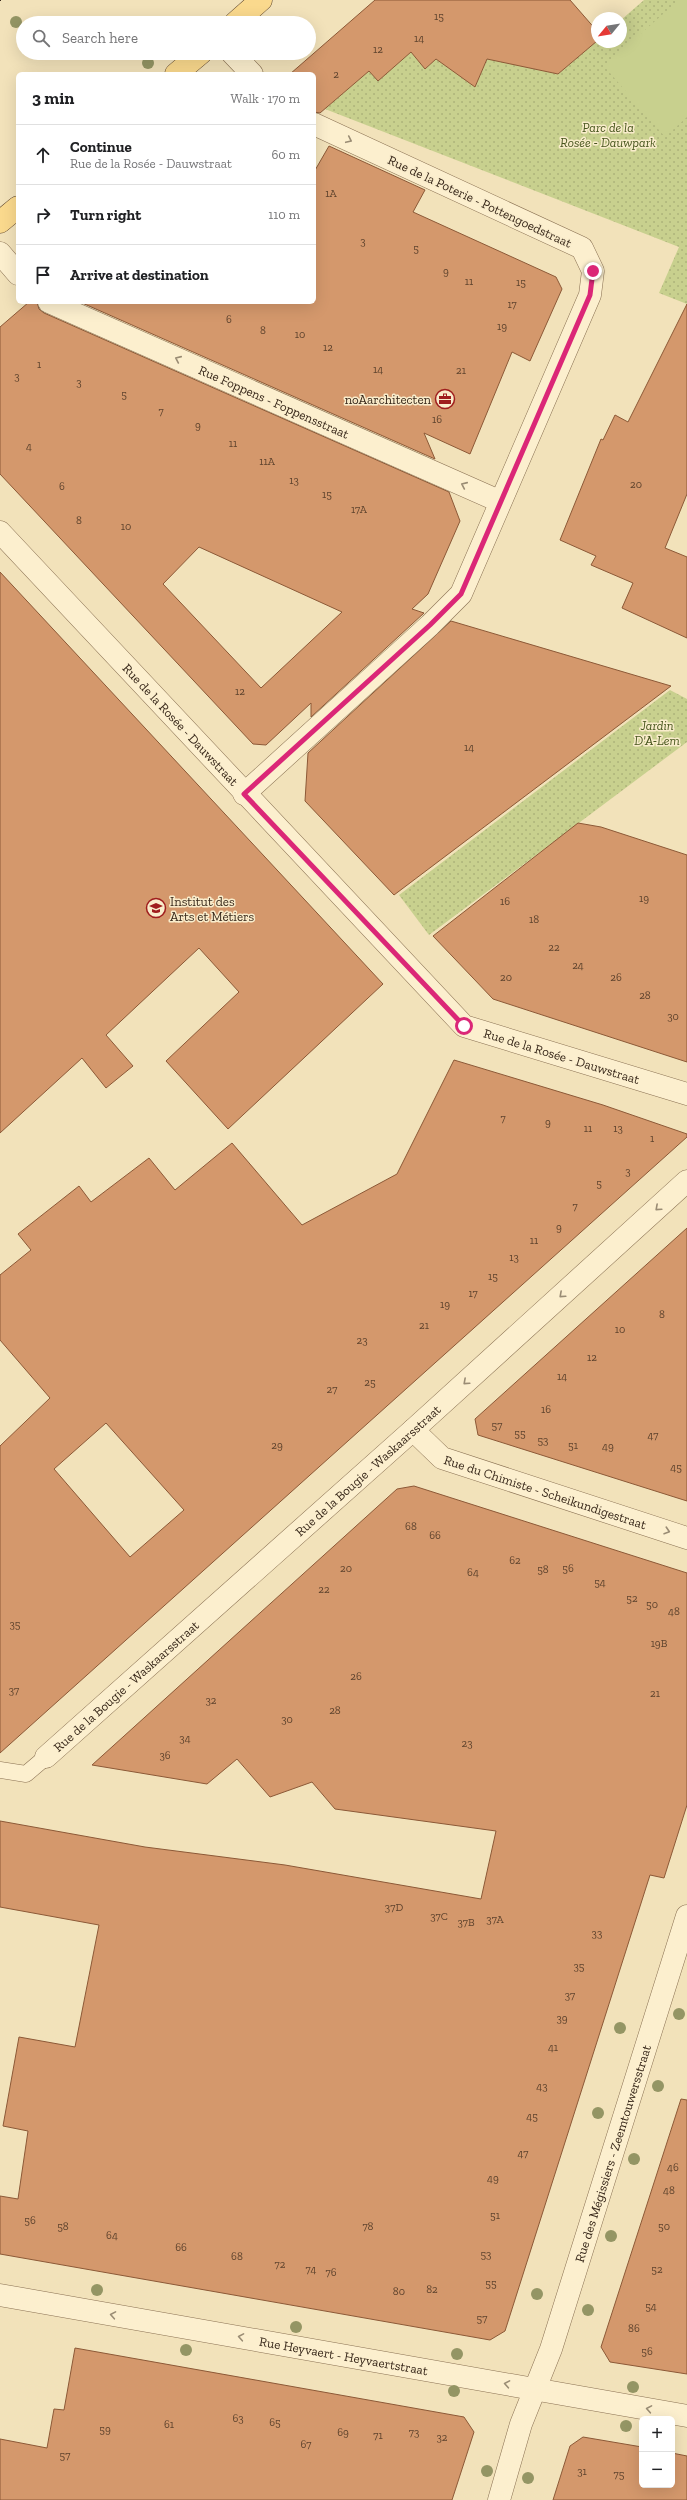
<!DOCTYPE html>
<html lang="en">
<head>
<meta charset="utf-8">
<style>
	body { margin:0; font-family:"Zilla Slab",serif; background:#f2f2f2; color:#202124 }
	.controls { position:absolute; right:12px; bottom:12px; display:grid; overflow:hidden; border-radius:6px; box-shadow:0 4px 16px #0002 }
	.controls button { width:36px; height:36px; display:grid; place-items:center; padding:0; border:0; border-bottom:1px solid #e0e0e0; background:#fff; color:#202124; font:20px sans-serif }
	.compass { position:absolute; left:591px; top:12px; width:36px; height:36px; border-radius:50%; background:#fff; box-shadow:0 4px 16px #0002; rotate:240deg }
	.stop { position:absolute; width:12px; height:12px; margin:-9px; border:3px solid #db2777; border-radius:50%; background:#fff }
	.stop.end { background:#db2777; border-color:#fff; box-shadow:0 1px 4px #0008 }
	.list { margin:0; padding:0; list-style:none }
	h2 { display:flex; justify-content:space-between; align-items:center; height:52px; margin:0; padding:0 16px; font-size:17px }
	h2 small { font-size:13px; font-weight:400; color:#757577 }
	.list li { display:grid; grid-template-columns:26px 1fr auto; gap:12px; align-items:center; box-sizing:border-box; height:60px; padding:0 16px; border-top:1px solid #e0e0e0 }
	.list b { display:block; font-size:15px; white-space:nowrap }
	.list p { margin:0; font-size:13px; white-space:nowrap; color:#757577 }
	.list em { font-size:13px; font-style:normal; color:#757577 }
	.icon { flex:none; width:22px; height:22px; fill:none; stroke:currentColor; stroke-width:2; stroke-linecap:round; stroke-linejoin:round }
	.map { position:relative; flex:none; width:687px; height:2500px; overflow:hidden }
	.search { position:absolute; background:#fff; box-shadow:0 4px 16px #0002; left:16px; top:16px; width:300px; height:44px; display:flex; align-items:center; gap:10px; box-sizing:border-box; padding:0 14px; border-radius:22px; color:#757577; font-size:15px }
	.panel { position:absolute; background:#fff; box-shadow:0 4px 16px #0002; left:16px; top:72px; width:300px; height:232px; border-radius:6px }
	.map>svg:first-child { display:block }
	.park { fill:url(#park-dots) }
	.pitch { fill:#c8d08e }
	.building { fill:#d4986c; stroke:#8c5937; fill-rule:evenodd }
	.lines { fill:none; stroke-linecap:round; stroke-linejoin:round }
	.lane-casing { stroke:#8a7153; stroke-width:17 }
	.street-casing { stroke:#8a7153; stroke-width:23 }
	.primary-casing { stroke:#573e28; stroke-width:23 }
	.lane { stroke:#fcefce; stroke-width:16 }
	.street { stroke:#fcefce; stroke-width:22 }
	.primary { stroke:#fad98d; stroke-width:22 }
	.tram { stroke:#38281a; stroke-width:1 }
	.tree { fill:#949564 }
	.oneway { stroke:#9a8c74 }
	.route { stroke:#db2777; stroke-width:5 }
	.labels { text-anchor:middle; stroke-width:3; stroke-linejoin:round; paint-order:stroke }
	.number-label { font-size:11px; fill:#5f442e }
	.park-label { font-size:13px; font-style:italic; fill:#48561e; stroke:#f9eccb }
	.street-label { font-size:13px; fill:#38281a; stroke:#f9eccb }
	.poi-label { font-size:13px; fill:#38281a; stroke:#f9eccb; text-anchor:end }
</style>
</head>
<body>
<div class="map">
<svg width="687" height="2500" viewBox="0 0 687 2500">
	<defs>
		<pattern id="park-dots" width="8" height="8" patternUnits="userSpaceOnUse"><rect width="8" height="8" fill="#c8d08e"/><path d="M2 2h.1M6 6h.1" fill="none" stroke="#adb37a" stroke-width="1.8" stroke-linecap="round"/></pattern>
	</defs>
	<rect width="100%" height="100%" fill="#f2e2ba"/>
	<g class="park">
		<polygon points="644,0 687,0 687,304 659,293 679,247 325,109 369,71 378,81 411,52 425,69 436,59 475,87 493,46 507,63 558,74 597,41 621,42 621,20"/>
		<polygon points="670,690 687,699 687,742 429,935 399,895"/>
	</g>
	<polygon class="pitch" points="679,0 687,0 687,117 665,137 604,66"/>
	<g class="building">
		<polygon points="375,0 570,0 597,31 597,41 558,74 487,59 475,87 436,59 425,69 411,52 378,81 369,71 320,113 314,112 314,74 290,74"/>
		<polygon points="329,146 425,190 413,212 556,277 562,289 530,361 512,352 470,454 424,433 435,459 80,302 314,302 314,172"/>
		<path d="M29,302H37L39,309L44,313L449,492L460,521L428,594L412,609L424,613L311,717V703L266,745L253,744L0,474V327ZM199,547L342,612L261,688L163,584Z"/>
		<polygon points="687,304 687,494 665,548 687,557 687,638 622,608 633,583 591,565 596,556 560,540 601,439 603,440 615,415 628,422"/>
		<polygon points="0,572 383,984 228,1129 166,1061 239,992 199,948 106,1035 133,1066 106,1088 82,1058 0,1133"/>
		<polygon points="451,621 671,686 394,895 305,801 308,753"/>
		<polygon points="578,823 601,827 687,855 687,1062 493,999 433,936"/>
		<path d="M454,1060L603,1105L687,1134V1137L0,1753V1446L50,1398L0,1340V1275L31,1250L18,1234L79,1186L91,1202L149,1158L175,1190L232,1143L302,1225L397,1174ZM106,1423L184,1510L130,1557L54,1469Z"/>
		<polygon points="687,1228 687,1501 478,1435 475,1419"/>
		<polygon points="414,1486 687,1573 687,1805 664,1878 650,1875 505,2331 490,2340 0,2254 0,2196 18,2199 28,2131 3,2126 19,2037 75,2047 99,1925 0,1907 0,1821 145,1847 285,1865 481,1899 496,1831 335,1809 312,1782 270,1797 237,1759 207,1784 92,1765 397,1489"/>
		<polygon points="681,2099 687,2100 687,2374 610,2362 601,2347"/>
		<polygon points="75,2348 464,2417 474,2432 452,2500 0,2500 0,2439 47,2448 54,2409 64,2410"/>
		<polygon points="583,2437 642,2447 642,2485 672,2485 672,2453 687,2456 687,2500 553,2500 570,2446"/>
	</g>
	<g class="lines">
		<g class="lane-casing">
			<polyline id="lane" points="0,1770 26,1774 46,1757"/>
		</g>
		<g class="street-casing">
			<g id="street">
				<polyline points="232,53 252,74"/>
				<polyline points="0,253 18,274"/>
				<path id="s1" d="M49,302L499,501"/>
				<path id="s2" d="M0,532L464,1026L687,1094"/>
				<polyline points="244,794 430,625 461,594 590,295 593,271 582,248 314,124"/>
				<path id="s3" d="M413,1430L442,1458L687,1538"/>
				<path id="s4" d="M46,1757L413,1430L687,1181"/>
				<path id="s5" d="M0,2295L687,2416"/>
				<path id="s6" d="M499,2500L521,2424L551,2349L687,1916"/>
			</g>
		</g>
		<g class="primary-casing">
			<g id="primary">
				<polyline points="235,23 261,0"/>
				<polyline points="176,74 201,53"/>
				<polyline points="0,222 18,207"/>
			</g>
		</g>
		<use href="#lane" class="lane"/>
		<use href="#street" class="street"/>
		<use href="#primary" class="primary"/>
		<polyline class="tram" points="0,1 1,0"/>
	</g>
	<g class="tree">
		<circle cx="16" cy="22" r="6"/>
		<circle cx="148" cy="63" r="6"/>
		<circle cx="679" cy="2014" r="6"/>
		<circle cx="620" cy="2028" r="6"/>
		<circle cx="658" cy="2086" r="6"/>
		<circle cx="598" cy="2113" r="6"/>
		<circle cx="634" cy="2159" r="6"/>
		<circle cx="611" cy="2236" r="6"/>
		<circle cx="97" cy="2290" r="6"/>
		<circle cx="537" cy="2294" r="6"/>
		<circle cx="588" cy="2310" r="6"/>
		<circle cx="296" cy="2327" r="6"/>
		<circle cx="186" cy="2350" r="6"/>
		<circle cx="457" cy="2354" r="6"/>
		<circle cx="633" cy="2387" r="6"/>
		<circle cx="454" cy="2391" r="6"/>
		<circle cx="626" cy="2426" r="6"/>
		<circle cx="487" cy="2471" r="6"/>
		<circle cx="528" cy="2478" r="6"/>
	</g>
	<defs><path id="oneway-chevron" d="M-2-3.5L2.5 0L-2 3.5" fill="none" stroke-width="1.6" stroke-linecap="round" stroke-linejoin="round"/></defs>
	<g class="oneway">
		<use href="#oneway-chevron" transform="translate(349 140) rotate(25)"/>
		<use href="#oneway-chevron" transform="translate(178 359) rotate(-156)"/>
		<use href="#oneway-chevron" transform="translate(464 485) rotate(-156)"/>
		<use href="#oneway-chevron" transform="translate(658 1208) rotate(138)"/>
		<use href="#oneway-chevron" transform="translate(562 1295) rotate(138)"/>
		<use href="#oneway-chevron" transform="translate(466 1382) rotate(138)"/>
		<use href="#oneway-chevron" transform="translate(667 1531) rotate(18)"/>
		<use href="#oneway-chevron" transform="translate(113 2315) rotate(-170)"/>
		<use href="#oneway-chevron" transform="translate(241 2337) rotate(-170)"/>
		<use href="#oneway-chevron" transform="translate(507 2384) rotate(-170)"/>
		<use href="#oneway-chevron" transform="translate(649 2409) rotate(-170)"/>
	</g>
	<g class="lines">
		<polyline class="route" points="464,1026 244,794 430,625 461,594 590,295 593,271"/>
	</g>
	<defs>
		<g id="office-ring" transform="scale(1)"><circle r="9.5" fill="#f9eccb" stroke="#9f1d1d" stroke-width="1.5"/><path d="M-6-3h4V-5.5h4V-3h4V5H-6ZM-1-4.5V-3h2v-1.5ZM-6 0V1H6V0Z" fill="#9f1d1d"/></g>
		<g id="school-ring" transform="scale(1)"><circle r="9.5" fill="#f9eccb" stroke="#9f1d1d" stroke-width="1.5"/><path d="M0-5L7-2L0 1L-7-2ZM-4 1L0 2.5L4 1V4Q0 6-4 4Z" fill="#9f1d1d"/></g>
	</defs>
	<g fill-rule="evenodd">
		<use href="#office-ring" x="445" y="399"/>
		<use href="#school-ring" x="156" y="908"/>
	</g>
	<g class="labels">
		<g class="number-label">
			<text x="439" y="20">15</text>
			<text x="419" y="42">14</text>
			<text x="378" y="53">12</text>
			<text x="336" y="78">2</text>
			<text x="331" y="197">1A</text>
			<text x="363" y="245">3</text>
			<text x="416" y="252">5</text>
			<text x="446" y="275">9</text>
			<text x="469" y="285">11</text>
			<text x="521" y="286">15</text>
			<text x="512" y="308">17</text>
			<text x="229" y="323">6</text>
			<text x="502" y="330">19</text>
			<text x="263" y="334">8</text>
			<text x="300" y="338">10</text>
			<text x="328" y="351">12</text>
			<text x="39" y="368">1</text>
			<text x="378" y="373">14</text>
			<text x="461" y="374">21</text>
			<text x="17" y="380">3</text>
			<text x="79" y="386">3</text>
			<text x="124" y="398">5</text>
			<text x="161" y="415">7</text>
			<text x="437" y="423">16</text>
			<text x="198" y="429">9</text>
			<text x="233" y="447">11</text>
			<text x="29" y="450">4</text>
			<text x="267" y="465">11A</text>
			<text x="294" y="484">13</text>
			<text x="636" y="488">20</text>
			<text x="62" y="490">6</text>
			<text x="327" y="498">15</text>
			<text x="359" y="513">17A</text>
			<text x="79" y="524">8</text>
			<text x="126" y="530">10</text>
			<text x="240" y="695">12</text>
			<text x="469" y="751">14</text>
			<text x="644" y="902">19</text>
			<text x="505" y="905">16</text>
			<text x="534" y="923">18</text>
			<text x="554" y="951">22</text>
			<text x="578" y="969">24</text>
			<text x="506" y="981">20</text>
			<text x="616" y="981">26</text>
			<text x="645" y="999">28</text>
			<text x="673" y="1020">30</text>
			<text x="503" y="1122">7</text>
			<text x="548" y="1126">9</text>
			<text x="588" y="1132">11</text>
			<text x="618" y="1132">13</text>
			<text x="652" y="1142">1</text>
			<text x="628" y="1175">3</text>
			<text x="599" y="1187">5</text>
			<text x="575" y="1210">7</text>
			<text x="559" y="1231">9</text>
			<text x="534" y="1244">11</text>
			<text x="514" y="1261">13</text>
			<text x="493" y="1280">15</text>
			<text x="473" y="1297">17</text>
			<text x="445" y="1308">19</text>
			<text x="662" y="1318">8</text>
			<text x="424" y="1329">21</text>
			<text x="620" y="1333">10</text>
			<text x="362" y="1344">23</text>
			<text x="592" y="1361">12</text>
			<text x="562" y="1380">14</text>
			<text x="370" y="1386">25</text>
			<text x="332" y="1393">27</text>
			<text x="546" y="1413">16</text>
			<text x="497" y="1429">57</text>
			<text x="520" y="1437">55</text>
			<text x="653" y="1439">47</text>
			<text x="543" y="1444">53</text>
			<text x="277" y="1449">29</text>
			<text x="573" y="1449">51</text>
			<text x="608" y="1450">49</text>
			<text x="676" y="1471">45</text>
			<text x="411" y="1530">68</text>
			<text x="435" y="1539">66</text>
			<text x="515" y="1564">62</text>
			<text x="346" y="1572">20</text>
			<text x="568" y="1572">56</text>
			<text x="543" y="1573">58</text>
			<text x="473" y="1576">64</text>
			<text x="600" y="1586">54</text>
			<text x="324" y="1593">22</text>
			<text x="632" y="1602">52</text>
			<text x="652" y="1608">50</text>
			<text x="674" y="1615">48</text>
			<text x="15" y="1628">35</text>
			<text x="659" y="1647">19B</text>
			<text x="356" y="1680">26</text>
			<text x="14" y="1694">37</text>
			<text x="655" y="1697">21</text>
			<text x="211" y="1704">32</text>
			<text x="335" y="1714">28</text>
			<text x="287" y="1723">30</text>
			<text x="185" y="1742">34</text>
			<text x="467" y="1747">23</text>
			<text x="165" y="1759">36</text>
			<text x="394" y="1911">37D</text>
			<text x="439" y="1920">37C</text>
			<text x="495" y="1923">37A</text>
			<text x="466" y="1926">37B</text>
			<text x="597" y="1937">33</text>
			<text x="579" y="1970">35</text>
			<text x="570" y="1999">37</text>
			<text x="562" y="2022">39</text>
			<text x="553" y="2051">41</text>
			<text x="542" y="2090">43</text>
			<text x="532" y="2120">45</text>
			<text x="523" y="2157">47</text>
			<text x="673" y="2171">46</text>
			<text x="493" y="2182">49</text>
			<text x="669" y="2194">48</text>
			<text x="495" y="2219">51</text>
			<text x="30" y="2224">56</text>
			<text x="63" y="2230">58</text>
			<text x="368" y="2230">78</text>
			<text x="664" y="2230">50</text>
			<text x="112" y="2239">64</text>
			<text x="181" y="2251">66</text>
			<text x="486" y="2258">53</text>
			<text x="237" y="2260">68</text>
			<text x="280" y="2268">72</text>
			<text x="311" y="2273">74</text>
			<text x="657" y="2273">52</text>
			<text x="331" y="2276">76</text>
			<text x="491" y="2287">55</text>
			<text x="432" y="2293">82</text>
			<text x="399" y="2295">80</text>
			<text x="651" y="2310">54</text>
			<text x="482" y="2322">57</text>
			<text x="634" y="2332">86</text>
			<text x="647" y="2355">56</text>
			<text x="238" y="2422">63</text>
			<text x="275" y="2426">65</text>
			<text x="169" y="2428">61</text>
			<text x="105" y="2433">59</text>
			<text x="343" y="2436">69</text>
			<text x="414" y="2436">73</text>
			<text x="378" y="2439">71</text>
			<text x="442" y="2441">32</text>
			<text x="306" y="2448">67</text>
			<text x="65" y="2459">57</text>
			<text x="582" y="2475">31</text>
			<text x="619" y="2478">75</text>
		</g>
		<g class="park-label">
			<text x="608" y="132">Parc de la<tspan x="608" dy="15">Rosée - Dauwpark</tspan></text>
			<text x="657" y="730">Jardin<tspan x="657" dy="15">D'A-Lem</tspan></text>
		</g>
		<g class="street-label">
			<text transform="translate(480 201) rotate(25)" y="5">Rue de la Poterie - Pottengoedstraat</text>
			<text dy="5" stroke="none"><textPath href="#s1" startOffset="246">Rue Foppens - Foppensstraat</textPath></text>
			<text dy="5" stroke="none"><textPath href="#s2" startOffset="264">Rue de la Rosée - Dauwstraat</textPath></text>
			<text dy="5" stroke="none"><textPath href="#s2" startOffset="780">Rue de la Rosée - Dauwstraat</textPath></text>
			<text dy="5" stroke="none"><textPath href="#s4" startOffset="431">Rue de la Bougie - Waskaarsstraat</textPath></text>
			<text dy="5" stroke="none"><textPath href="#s3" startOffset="149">Rue du Chimiste - Scheikundigestraat</textPath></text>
			<text dy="5" stroke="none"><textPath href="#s4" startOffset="107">Rue de la Bougie - Waskaarsstraat</textPath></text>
			<text dy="5" stroke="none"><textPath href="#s6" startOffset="365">Rue des Mégissiers - Zeemtouwersstraat</textPath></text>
			<text dy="5" stroke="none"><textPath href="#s5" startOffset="349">Rue Heyvaert - Heyvaertstraat</textPath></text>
		</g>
		<g class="poi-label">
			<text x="431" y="404">noAarchitecten</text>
			<text x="170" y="906" text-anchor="start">Institut des<tspan x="170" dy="15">Arts et Métiers</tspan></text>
		</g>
	</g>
</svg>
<div class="controls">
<button>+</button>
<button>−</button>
</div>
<svg class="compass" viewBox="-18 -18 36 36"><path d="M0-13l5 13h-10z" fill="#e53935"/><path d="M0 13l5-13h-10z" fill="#757577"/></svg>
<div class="stop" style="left:464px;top:1026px"></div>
<div class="stop end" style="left:593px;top:271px"></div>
<div class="search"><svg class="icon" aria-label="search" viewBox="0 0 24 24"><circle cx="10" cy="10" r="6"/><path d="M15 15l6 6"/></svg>Search here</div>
<section class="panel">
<h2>3 min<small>Walk · 170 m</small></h2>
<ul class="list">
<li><svg class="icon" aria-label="ahead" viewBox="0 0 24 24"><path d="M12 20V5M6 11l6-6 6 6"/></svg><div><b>Continue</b><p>Rue de la Rosée - Dauwstraat</p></div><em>60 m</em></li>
<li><svg class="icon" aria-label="right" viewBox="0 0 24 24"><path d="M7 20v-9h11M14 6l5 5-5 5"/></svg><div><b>Turn right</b></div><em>110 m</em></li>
<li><svg class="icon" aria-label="arrive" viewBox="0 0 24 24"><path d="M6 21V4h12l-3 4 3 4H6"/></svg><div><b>Arrive at destination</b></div></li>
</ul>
</section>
</div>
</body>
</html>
